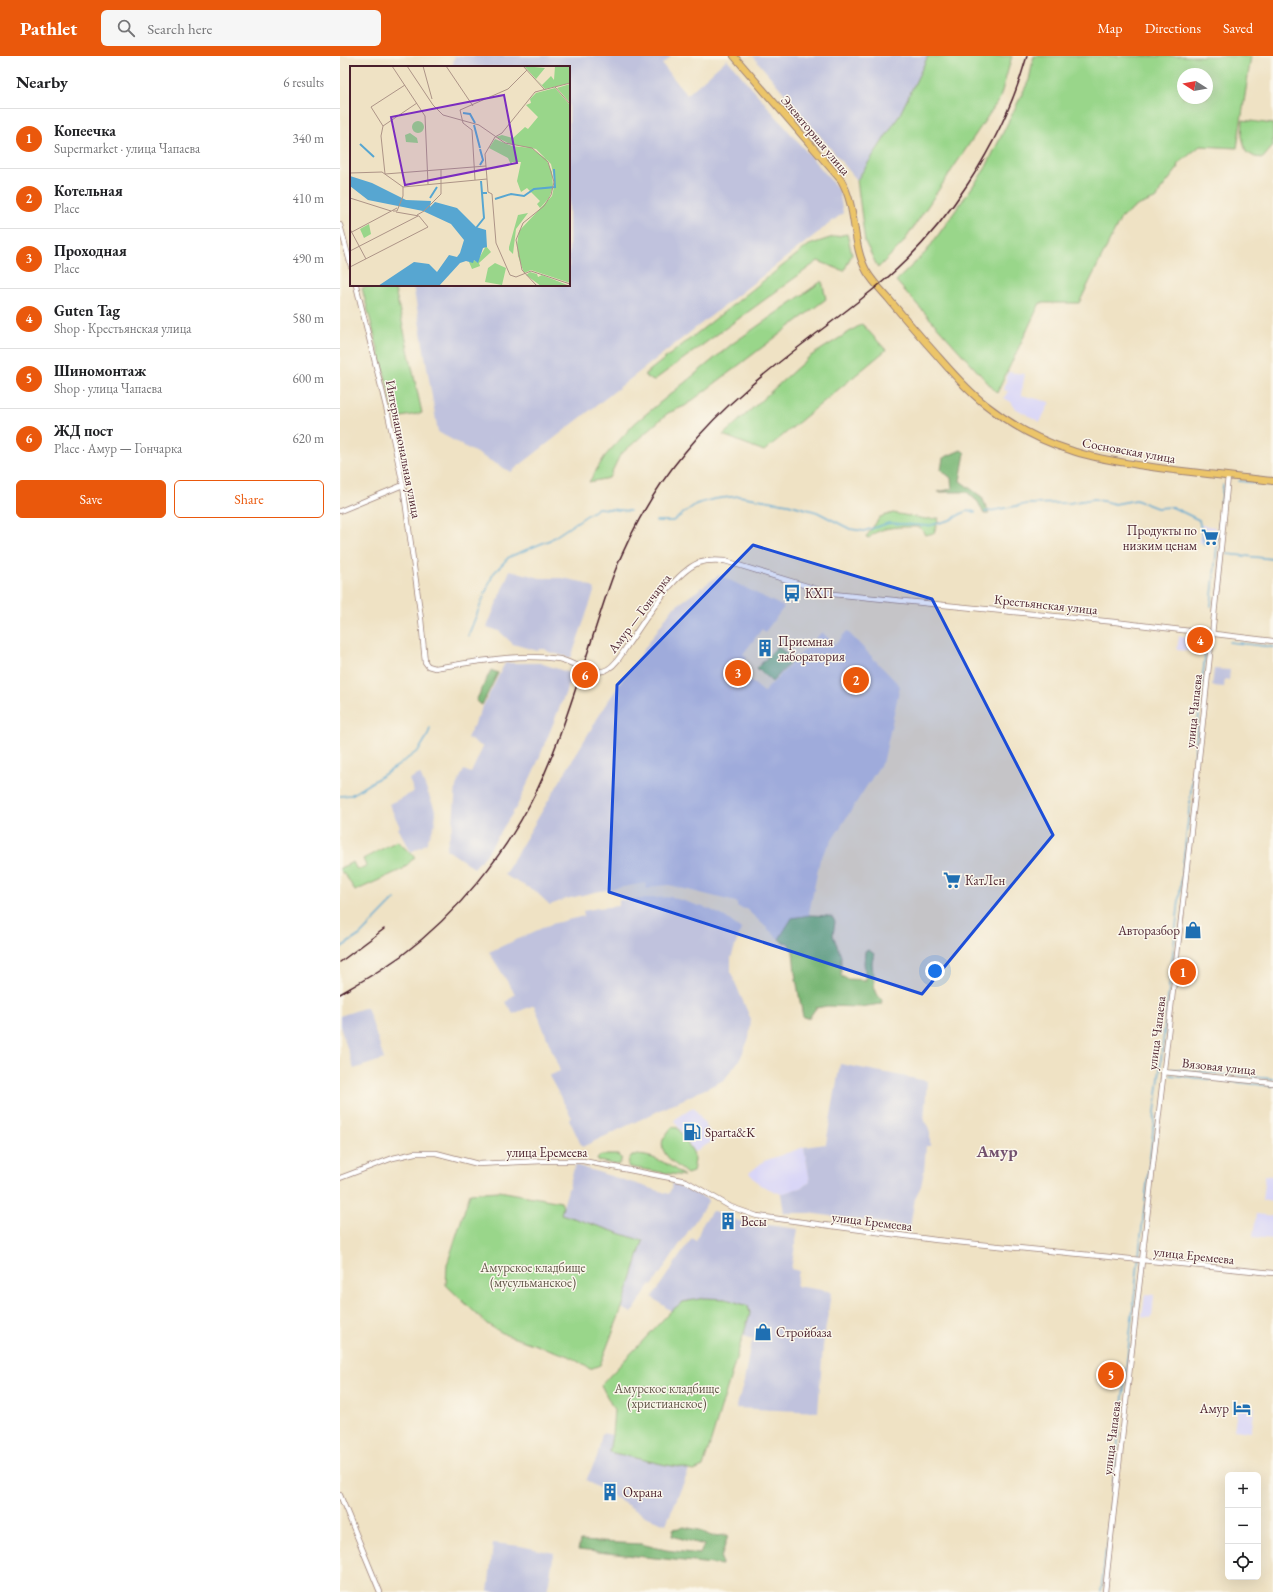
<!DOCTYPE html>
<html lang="en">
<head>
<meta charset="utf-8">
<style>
	body { margin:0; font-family:"EB Garamond",serif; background:#f6f6f6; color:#202124 }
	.controls { position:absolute; right:12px; bottom:12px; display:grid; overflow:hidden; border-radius:6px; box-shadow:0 4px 16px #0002 }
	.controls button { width:36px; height:36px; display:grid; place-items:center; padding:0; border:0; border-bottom:1px solid #e0e0e0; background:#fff; color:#202124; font:20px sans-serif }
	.compass { position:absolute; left:837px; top:12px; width:36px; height:36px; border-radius:50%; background:#fff; box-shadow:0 4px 16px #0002; rotate:281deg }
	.you { position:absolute; left:595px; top:915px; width:14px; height:14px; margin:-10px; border:3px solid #fff; border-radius:50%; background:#1a73e8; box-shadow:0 0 0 6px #1a73e833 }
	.badge { display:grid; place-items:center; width:26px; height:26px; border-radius:50%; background:#ea580c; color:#fff; font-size:13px; font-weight:700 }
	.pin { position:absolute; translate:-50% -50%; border:2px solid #fff; box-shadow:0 1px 4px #0006 }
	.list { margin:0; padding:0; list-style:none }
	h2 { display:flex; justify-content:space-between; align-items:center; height:52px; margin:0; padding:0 16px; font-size:17px }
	h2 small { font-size:13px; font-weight:400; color:#757577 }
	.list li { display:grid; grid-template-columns:26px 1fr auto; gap:12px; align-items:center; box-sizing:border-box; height:60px; padding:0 16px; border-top:1px solid #e0e0e0 }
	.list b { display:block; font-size:15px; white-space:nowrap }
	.list p { margin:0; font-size:13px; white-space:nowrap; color:#757577 }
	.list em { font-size:13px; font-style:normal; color:#757577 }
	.actions { display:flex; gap:8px; padding:12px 16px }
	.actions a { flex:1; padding:9px 0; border:1px solid #ea580c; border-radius:6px; text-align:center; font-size:14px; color:#ea580c }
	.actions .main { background:#ea580c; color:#fff }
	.icon { flex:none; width:22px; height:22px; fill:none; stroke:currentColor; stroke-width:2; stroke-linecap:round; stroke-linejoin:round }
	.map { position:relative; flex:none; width:933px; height:1536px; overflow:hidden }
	header { display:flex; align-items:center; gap:24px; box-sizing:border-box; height:56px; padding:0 20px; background:#ea580c; color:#fff }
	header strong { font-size:19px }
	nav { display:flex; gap:22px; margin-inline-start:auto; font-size:14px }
	.search { width:280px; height:36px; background:#f6f6f6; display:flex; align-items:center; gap:10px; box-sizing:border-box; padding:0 14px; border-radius:6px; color:#757577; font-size:15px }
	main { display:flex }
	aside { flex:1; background:#fff }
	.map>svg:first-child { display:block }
	.built { fill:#d9d6f7 }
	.industrial { fill:#c0c2dd }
	.green { fill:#99d68a; stroke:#727a5a; fill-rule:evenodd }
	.forest { fill:#7ab776; stroke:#626b50 }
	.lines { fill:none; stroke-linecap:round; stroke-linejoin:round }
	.stream { stroke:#57a6d1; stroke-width:1.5 }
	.minor-casing { stroke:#9c8078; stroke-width:6 }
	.major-casing { stroke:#9c8078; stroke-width:8 }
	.minor { stroke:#fff; stroke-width:4.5 }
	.major { stroke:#ecc569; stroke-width:6 }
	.rail { stroke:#4a1f2b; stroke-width:1.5 }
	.marked { fill:#1d4ed8; fill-opacity:0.2; stroke:#1d4ed8; stroke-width:3; stroke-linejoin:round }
	.labels { text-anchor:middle; stroke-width:3; stroke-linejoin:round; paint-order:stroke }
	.street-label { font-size:13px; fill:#4a1f2b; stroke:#fbf7ec }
	.poi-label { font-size:13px; fill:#4a1f2b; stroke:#fbf7ec; text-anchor:start }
	.park-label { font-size:13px; fill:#625648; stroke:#fbf7ec }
	.district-label { font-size:17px; font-weight:bold; fill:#72506d; stroke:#fbf7ec }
	.inset-river { fill:none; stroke:#57a6d1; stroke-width:2 }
	.inset-road { fill:none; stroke:#ad9487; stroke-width:1 }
	.view { fill:#7b2cbf; fill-opacity:0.15; stroke:#7b2cbf; stroke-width:2 }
	.inset-edge { fill:none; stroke:#4a1f2b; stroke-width:2 }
</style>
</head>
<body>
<header>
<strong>Pathlet</strong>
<div class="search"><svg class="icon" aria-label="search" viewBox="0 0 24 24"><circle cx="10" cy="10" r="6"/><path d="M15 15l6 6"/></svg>Search here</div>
<nav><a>Map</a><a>Directions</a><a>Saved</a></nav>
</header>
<main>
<aside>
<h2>Nearby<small>6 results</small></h2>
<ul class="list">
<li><span class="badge">1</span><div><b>Копеечка</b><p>Supermarket · улица Чапаева</p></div><em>340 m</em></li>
<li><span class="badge">2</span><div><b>Котельная</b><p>Place</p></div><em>410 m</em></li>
<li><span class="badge">3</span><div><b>Проходная</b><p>Place</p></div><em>490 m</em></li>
<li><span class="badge">4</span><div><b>Guten Tag</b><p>Shop · Крестьянская улица</p></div><em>580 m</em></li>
<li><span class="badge">5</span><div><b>Шиномонтаж</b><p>Shop · улица Чапаева</p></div><em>600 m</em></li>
<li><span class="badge">6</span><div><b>ЖД пост</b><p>Place · Амур — Гончарка</p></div><em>620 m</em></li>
</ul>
<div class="actions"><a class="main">Save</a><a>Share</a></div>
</aside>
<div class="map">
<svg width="933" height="1536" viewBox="0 0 933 1536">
	<rect width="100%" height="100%" fill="#fbf7ec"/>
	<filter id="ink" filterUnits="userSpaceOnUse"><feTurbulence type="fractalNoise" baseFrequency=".025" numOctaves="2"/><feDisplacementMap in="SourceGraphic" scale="8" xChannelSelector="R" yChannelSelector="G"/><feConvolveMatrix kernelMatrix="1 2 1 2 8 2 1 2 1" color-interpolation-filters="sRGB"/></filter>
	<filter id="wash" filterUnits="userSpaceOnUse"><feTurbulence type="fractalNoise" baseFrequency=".012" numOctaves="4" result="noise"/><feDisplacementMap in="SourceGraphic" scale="16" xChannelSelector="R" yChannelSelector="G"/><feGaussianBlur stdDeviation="0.9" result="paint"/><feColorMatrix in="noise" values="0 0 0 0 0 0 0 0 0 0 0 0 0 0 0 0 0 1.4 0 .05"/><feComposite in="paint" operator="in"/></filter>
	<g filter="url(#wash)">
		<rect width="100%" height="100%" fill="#efe2c4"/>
		<g class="built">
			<polygon points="668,316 685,318 681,339 710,346 700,366 675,352 671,346 664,342 668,335 664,334"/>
			<polygon points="861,469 875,471 872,488 859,487"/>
			<polygon points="839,580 862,582 861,596 837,594"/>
			<polygon points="354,1051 375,1084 354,1096 334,1064"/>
			<polygon points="464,1091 470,1125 463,1131 441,1138 420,1129 409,1117 424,1105"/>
			<polygon points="925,1119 933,1120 933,1145 922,1144"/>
			<polygon points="916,1158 933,1160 933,1183 913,1181"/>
			<polygon points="805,1238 814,1239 812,1262 802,1261"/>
			<polygon points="898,1349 915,1351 911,1376 894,1374"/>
		</g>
		<g class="industrial">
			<polygon points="115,0 332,0 322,8 347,39 387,3 499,134 503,157 171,416 98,376 73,229 229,229 229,11 112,11"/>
			<polygon points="413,0 588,0 559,60 517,124"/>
			<polygon points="170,514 200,522 222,522 242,526 255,533 231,602 209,596 205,593 199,593 198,595 173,588 159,575 147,571"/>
			<polygon points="379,519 444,551 425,576 422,573 403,598 407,601 397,614 424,636 482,576 495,589 507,575 560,630 544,703 480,803 469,857 470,859 452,862 439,883 406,853 398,851 396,846 329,829 316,830 307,833 305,827 255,836 226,843 210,849 195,835 164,819 266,648 332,553"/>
			<polygon points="165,607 200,607 233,618 196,710 177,750 146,799 134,812 106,793 113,767 116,730 124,714 131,717 143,691 127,682"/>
			<polygon points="874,613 890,614 889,624 885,623 884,631 872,630"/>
			<polygon points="80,718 96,756 95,768 86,788 71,796 58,772 60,771 49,748 74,736 69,723"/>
			<polygon points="331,841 369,853 385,861 401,873 391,902 391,917 411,964 409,982 400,1003 384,1024 242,1091 229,1063 231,1060 209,1020 220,1015 194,949 173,958 166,946 175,938 149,896 211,868 244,860 243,855 258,852 279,850 279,844"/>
			<polygon points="27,951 44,1003 14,1013 0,970 0,960"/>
			<polygon points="500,1008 587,1025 584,1065 588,1070 590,1078 590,1090 586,1090 584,1115 581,1130 575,1142 570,1171 468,1157 444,1157 441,1138 463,1131 470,1125 464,1091 486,1088"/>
			<polygon points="235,1109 329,1138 333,1127 369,1144 312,1230 310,1229 292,1257 282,1252 303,1185 221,1158"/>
			<polygon points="372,1155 398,1165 458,1173 451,1213 459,1215 456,1230 488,1235 491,1237 483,1290 478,1356 396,1352 404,1326 410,1291 414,1283 403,1280 410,1257 343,1246 331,1255 312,1241 352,1182 356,1185 362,1169"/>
			<polygon points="262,1377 272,1379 269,1396 326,1409 340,1411 349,1414 326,1468 305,1460 246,1424 257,1402"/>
			<polygon points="153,1487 180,1490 214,1497 207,1536 148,1536"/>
		</g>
		<g class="green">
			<polygon points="588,0 672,0 660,42 563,187 538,212 525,186 517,124 559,60"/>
			<path d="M694,0H911L897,92L860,90L837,109L839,111L820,135L817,142L797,150L781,162L739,247H700L657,337L556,225L586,196L645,113L689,24ZM843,18H867V42H843Z"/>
			<polygon points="903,64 933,68 933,90 923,102 915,101 906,96 902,80"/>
			<polygon points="507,178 512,198 504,215 478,205 313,325 304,319 469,189 493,181"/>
			<polygon points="482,225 486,243 345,350 328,357 280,399 269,422 249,426 265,400 295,367 392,288"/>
			<polygon points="32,229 54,229 82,357 56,362 22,232"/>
			<polygon points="522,268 546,294 424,395 383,379 469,301"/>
			<path d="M553,457L586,463L599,462L594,477L585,479L580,471C563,471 541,469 529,482L526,481L540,461Z"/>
			<polygon points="57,785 75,801 63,813 15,835 8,823 0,814 0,812 13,806 17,814 26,810 23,803"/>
			<path d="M332,1071L338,1072L353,1096L355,1104L353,1116L347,1118C338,1110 318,1098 323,1084C325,1079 329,1075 332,1071Z"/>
			<path d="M261,1099H279C283,1102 281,1106 278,1109L258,1105L257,1103Z"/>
			<path d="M292,1099C312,1098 329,1108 344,1120L289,1111L288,1110L289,1103Z"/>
			<polygon points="159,1135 221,1146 223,1151 221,1158 303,1185 282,1252 260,1309 250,1313 229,1300 166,1279 147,1268 106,1229 107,1209 130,1137"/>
			<polygon points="365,1242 386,1243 408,1250 410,1257 363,1411 354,1415 349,1414 340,1411 326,1409 269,1396 272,1379 274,1354 261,1329 331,1255 343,1246"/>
		</g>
		<g class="forest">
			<polygon points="621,394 625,397 620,425 642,441 649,458 644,458 638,446 627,436 597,436 612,433 611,422 601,414 603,402"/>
			<polygon points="438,590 453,604 432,626 417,612"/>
			<polygon points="151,614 158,617 142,649 136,645"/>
			<polygon points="470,859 489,860 493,862 495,866 493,879 501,900 501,920 507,923 526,924 524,907 525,895 529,894 534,898 532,907 535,936 542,944 541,948 520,951 487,950 476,952 469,962 463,961 455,917 453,895 448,887 442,886 439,883 452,862"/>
			<polygon points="344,1471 359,1474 371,1480 388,1479 381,1502 382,1509 238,1494 240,1485 301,1488 326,1494 360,1498 364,1489 332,1480 333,1473"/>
		</g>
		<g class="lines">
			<g class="stream">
				<polyline points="899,425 933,429"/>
				<polyline points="645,456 687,448 729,447 754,443 775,448 796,444 817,452 832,451 859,464 864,489"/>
				<polyline points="316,465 333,465 356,448 374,443 399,440 448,448 477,456 510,473 524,475 549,467 588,470 610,464 628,454 635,456"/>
				<polyline points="887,498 933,503"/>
				<polyline points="871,550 883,429"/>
				<polyline points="128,580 153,518 169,501 210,484 258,452 290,455"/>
				<polyline points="889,586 933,591"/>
				<polyline points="0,740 11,739 56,711 79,694 88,679 90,672"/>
				<polyline points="0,892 20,879 55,843"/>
				<polyline points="832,1013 933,1023"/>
				<polyline points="830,1019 933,1030"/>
				<polyline points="761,1536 848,764 867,580"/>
			</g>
		</g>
	</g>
	<g filter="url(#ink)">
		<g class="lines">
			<g class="minor-casing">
				<g id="minor">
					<polyline points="0,169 11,210"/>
					<path d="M16,229L49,363L63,429L81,563L85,606L88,610L95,612C136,606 177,597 219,603C234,606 253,622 268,613C277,608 283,596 289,587C305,564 333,518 358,507C367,504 376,504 385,505L493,538L775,566L933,585"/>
					<polyline points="0,455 63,429"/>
					<polyline points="823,1016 933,1027"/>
					<polyline points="0,1122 53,1102 75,1097 96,1097 138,1108 204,1105 243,1105 346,1125 391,1151 417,1160 596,1184 933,1217"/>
					<polyline points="0,1439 40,1536"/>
					<path d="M765,1536C805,1164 852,793 888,420"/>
				</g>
			</g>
			<g class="major-casing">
				<path id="major" d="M394,0L501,124C518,153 511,188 527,216C533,226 541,234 548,242C561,258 574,273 587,288C606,309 624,332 646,349C670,368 701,385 730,394C752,402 775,405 798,409C843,416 888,420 933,425"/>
			</g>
			<use href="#minor" class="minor"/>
			<use href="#major" class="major"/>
			<g class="rail">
				<polyline points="0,906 44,873"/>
				<path d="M0,938C21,926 41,914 61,900C118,857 166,798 197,734C216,695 229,652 243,611C253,581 262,550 273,520C290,476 315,432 345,396C398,330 470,285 535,232C605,176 663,86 687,0"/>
			</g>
		</g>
	</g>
	<path class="marked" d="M413,489L592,543L713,779L582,938L269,836L277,629Z"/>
	<defs>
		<g id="supermarket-bare" transform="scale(1.38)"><path d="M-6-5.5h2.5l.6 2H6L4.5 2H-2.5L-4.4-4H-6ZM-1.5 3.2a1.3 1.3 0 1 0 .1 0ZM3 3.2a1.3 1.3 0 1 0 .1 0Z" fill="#1f6fb2" stroke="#fbf7ec" stroke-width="2.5" paint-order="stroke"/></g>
		<g id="bus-bare" transform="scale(1.38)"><path d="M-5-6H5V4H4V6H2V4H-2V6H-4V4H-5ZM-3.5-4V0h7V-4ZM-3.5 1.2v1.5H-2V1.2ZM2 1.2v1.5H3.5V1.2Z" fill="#1f6fb2" stroke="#fbf7ec" stroke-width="2.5" paint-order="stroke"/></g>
		<g id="building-bare" transform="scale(1.38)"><path d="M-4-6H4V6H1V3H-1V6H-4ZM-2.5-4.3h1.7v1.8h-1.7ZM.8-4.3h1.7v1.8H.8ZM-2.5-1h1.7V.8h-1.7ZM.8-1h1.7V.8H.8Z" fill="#1f6fb2" stroke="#fbf7ec" stroke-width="2.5" paint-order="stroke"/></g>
		<g id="shop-bare" transform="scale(1.38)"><path d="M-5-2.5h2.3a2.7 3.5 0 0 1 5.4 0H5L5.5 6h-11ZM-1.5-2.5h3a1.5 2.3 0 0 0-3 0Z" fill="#1f6fb2" stroke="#fbf7ec" stroke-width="2.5" paint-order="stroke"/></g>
		<g id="fuel-bare" transform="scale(1.38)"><path d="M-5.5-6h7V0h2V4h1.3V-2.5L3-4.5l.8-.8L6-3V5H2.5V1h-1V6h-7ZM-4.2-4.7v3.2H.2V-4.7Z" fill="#1f6fb2" stroke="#fbf7ec" stroke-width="2.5" paint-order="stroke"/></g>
		<g id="hotel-bare" transform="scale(1.38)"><path d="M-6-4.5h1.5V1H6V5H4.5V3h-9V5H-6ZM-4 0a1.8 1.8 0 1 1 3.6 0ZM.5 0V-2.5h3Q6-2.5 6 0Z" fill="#1f6fb2" stroke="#fbf7ec" stroke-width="2.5" paint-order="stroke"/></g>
	</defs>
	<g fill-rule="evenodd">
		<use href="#supermarket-bare" x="870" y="481"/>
		<use href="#bus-bare" x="452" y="537"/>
		<use href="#building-bare" x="425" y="592"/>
		<use href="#supermarket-bare" x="612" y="824"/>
		<use href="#shop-bare" x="853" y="874"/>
		<use href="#fuel-bare" x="352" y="1076"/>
		<use href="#building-bare" x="388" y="1165"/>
		<use href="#shop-bare" x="423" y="1276"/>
		<use href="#hotel-bare" x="902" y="1352"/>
		<use href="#building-bare" x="270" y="1436"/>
	</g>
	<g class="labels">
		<g class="street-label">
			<text transform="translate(476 79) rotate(50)" y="5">Элеваторная улица</text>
			<text transform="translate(64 393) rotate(79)" y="5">Интернациональная улица</text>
			<text transform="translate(789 394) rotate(10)" y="5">Сосновская улица</text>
			<text transform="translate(706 548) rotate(6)" y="5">Крестьянская улица</text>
			<text transform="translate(299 557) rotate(-53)" y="5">Амур — Гончарка</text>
			<text transform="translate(853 655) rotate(-84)" y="5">улица Чапаева</text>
			<text transform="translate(816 977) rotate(-83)" y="5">улица Чапаева</text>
			<text transform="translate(879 1010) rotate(6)" y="5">Вязовая улица</text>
			<text x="207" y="1101">улица Еремеева</text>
			<text transform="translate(532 1165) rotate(7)" y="5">улица Еремеева</text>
			<text transform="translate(854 1199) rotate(6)" y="5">улица Еремеева</text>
			<text transform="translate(771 1382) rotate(-83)" y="5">улица Чапаева</text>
		</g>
		<g class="poi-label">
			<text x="857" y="479" text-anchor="end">Продукты по<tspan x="857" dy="15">низким ценам</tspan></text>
			<text x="465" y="542">КХП</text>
			<text x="438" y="590">Приемная<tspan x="438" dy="15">лаборатория</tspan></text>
			<text x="625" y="829">КатЛен</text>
			<text x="840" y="879" text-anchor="end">Авторазбор</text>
			<text x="365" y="1081">Sparta&amp;K</text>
			<text x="401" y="1170">Весы</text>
			<text x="436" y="1281">Стройбаза</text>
			<text x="889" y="1357" text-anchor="end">Амур</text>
			<text x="283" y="1441">Охрана</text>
		</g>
		<g class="park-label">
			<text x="193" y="1216">Амурское кладбище<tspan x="193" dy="15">(мусульманское)</tspan></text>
			<text x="327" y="1337">Амурское кладбище<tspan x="327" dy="15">(христианское)</tspan></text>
		</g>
		<g class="district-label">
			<text x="657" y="1101">Амур</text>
		</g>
	</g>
	<g transform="translate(10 10)">
		<rect width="220" height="220" fill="#efe2c4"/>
		<path d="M174,0L195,2L186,13L192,19L201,10L204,14L205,0H220V17L195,23ZM220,18V37L207,22ZM205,22L220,39V217L181,204L174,207L168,190L167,179L169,165L202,130L205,116L201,98L186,83L160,78L146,71L152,69L163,72L175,61L178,63L188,51L176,39L181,37L180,33L186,27ZM62 61a6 6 0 1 1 12 0a6 6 0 1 1-12 0ZM60,67L67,72L68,77L56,76L55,69ZM145,73L162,80L181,82L196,93L202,106L203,121L199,132L190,142L187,138L190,135L177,122L171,126L167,115L171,96H162L161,99L158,92L139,82ZM178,147L166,163L163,188L159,184V181L168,149ZM19,158L21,168L14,172L10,163ZM136,180L141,186L129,197L130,200L122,203L119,196L124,194L127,196ZM145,197L156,202L152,219L135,216L138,202ZM180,206L187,208L188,211L192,209L220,220H191L176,209Z" fill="#99d68a"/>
		<path d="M0,110L22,117L56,134L81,135L80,141L85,136L107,142L126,161L136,164L137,181L133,182L128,197L124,194L123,197L116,195L110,197L89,220H28L64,196L79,198L87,206L99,189L107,191L110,187L114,174L101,158L73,145L18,134L0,120Z" fill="#57a6d1"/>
		<path class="inset-river" d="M113,47L120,48L125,57M124,59L130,82M10,78L24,91M130,83L133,94L130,99M131,115L132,127M80,132L87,121M145,133L161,128L174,130L184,123L205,121L204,103M133,140L132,127H137M126,162L134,152L133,140"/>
		<path class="inset-road" d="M42,0L75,50L78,118M57,0L83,39L93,49L129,59L155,77L182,82L198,96L204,116L201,129L194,140L173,157L166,174L172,204L187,220M73,0L82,33M96,0L123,40M173,0L194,23M55,19L21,41L33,60L31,70L35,108L136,100M205,21L220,38M33,60L67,37M0,107L32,106L53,121M137,113L138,126L142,128L146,177L160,209L166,211L181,205L220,218M125,114L122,64L113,57L110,44L158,23L177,4M53,121L137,113L135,88L145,71L152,67L185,26L220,17M0,132L41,145M43,145H47L53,130V121M67,149L74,145L91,128V104M0,163L16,193M0,167L47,142M0,185L68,150M0,201L78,161L69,150L46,146"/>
		<path class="view" d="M154,29L167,97L55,119L41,51Z"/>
		<rect width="220" height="220" class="inset-edge"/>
	</g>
</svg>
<div class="controls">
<button>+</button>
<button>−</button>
<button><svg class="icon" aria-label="locate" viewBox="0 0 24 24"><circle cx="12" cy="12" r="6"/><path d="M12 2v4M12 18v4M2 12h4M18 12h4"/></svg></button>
</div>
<svg class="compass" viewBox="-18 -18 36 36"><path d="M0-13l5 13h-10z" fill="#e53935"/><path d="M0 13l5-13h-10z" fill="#757577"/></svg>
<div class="you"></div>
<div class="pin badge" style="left:843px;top:916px">1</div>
<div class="pin badge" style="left:516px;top:624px">2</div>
<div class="pin badge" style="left:398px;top:617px">3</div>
<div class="pin badge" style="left:860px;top:584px">4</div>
<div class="pin badge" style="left:771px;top:1319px">5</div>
<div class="pin badge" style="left:245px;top:619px">6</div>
</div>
</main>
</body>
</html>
